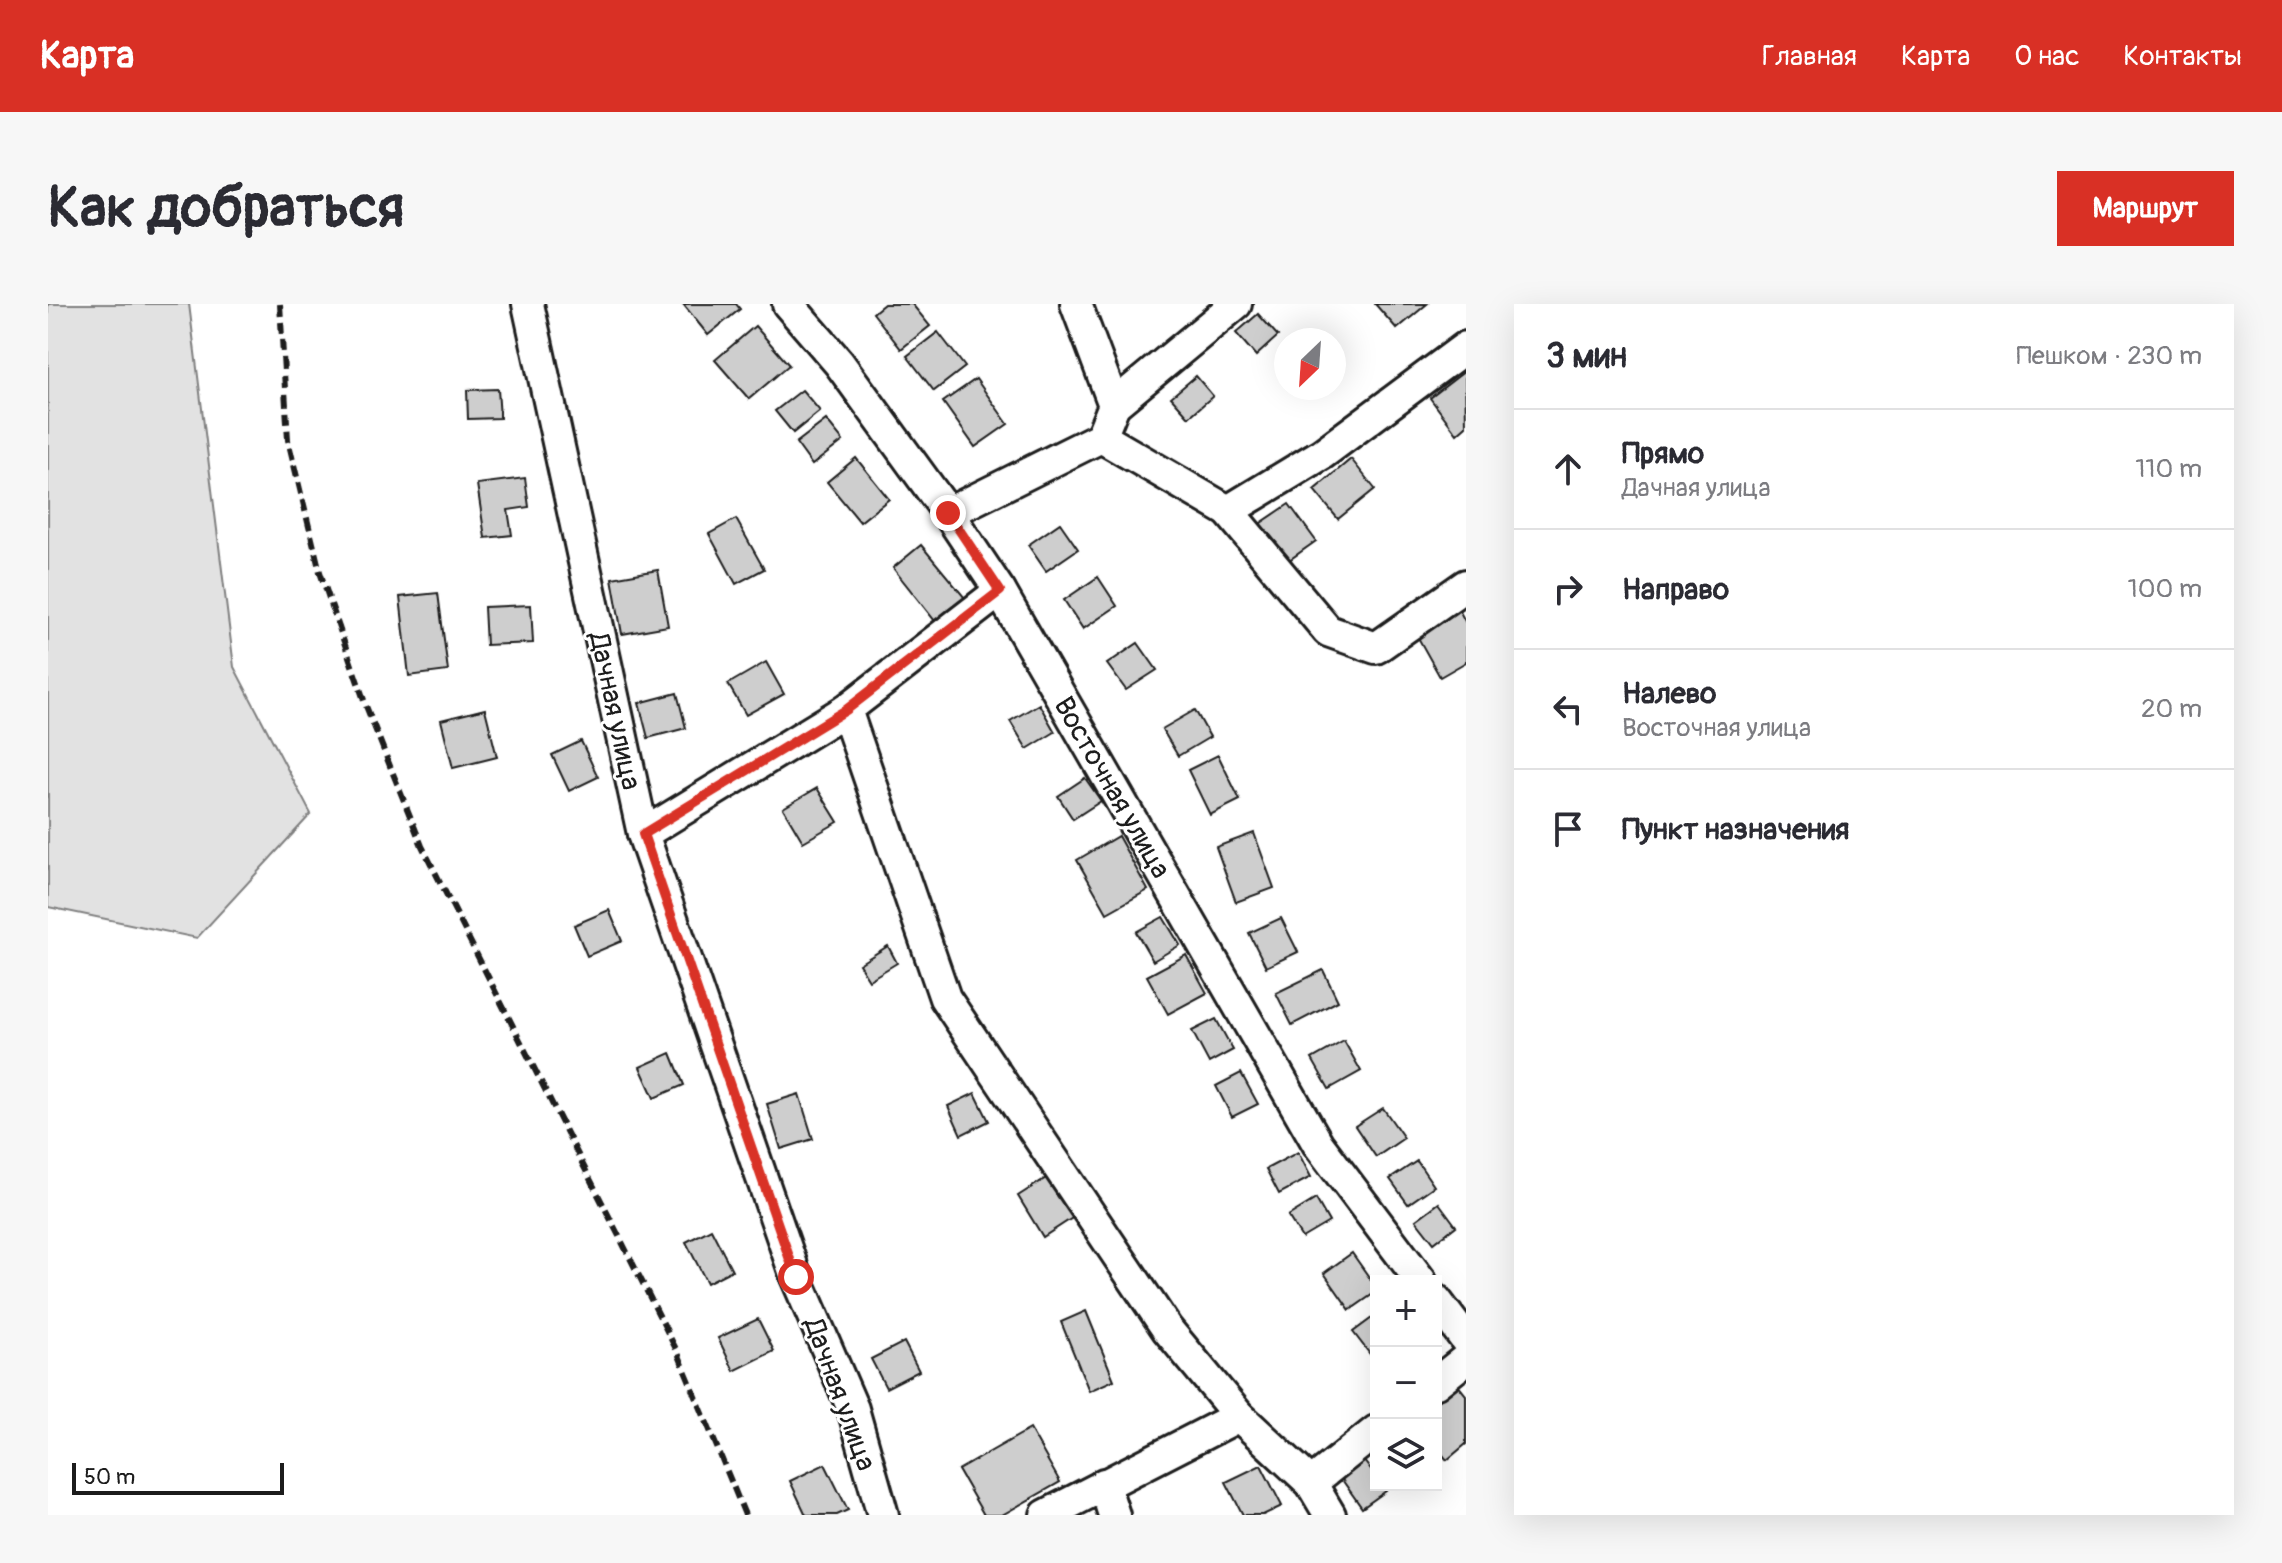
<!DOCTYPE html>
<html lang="ru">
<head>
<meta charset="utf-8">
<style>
	body { margin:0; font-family:Pangolin,sans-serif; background:#f7f7f7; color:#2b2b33 }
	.controls { position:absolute; right:24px; bottom:24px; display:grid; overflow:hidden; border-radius:0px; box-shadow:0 8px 32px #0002 }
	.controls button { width:72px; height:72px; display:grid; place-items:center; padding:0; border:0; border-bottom:2px solid #e1e1e2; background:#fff; color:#2b2b33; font:40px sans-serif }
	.compass { position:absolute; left:1226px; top:24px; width:72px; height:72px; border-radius:50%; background:#fff; box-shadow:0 8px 32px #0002; rotate:205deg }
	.scale { position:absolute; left:24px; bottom:20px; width:212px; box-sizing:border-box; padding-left:8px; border:4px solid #1c1c1c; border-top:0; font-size:22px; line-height:28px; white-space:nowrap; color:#1c1c1c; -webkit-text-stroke:6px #fff; paint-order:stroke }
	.stop { position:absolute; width:24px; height:24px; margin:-18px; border:6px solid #d93025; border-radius:50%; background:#fff }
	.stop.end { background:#d93025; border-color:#fff; box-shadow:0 2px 8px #0008 }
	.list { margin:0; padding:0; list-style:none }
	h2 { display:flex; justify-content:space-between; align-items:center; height:104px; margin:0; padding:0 32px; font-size:34px }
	h2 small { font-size:26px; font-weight:400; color:#7c7c81 }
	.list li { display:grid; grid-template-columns:52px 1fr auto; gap:24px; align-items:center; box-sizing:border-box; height:120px; padding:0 32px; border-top:2px solid #e1e1e2 }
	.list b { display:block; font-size:30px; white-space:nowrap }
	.list p { margin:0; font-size:26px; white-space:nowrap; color:#7c7c81 }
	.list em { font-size:26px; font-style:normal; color:#7c7c81 }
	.icon { flex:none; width:44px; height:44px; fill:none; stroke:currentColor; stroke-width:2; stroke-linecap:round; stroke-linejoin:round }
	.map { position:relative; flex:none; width:1418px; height:1211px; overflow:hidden; border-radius:0px }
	header { display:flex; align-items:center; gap:48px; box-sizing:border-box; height:112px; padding:0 40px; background:#d93025; color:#fff }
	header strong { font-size:38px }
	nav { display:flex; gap:44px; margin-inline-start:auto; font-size:28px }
	.intro { display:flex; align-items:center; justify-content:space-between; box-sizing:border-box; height:192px; padding:0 48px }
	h1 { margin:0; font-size:56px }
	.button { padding:20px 36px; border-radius:0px; background:#d93025; color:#fff; font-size:28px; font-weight:700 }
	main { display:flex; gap:48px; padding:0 48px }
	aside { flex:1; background:#fff; border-radius:0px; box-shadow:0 8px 32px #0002 }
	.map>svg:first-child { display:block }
	.green { fill:#e2e2e2; stroke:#7f7f7f; stroke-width:2 }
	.building { fill:#cecece; stroke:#1c1c1c; stroke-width:2 }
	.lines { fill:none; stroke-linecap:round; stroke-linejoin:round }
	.street-casing { stroke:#1c1c1c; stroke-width:36 }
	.street { stroke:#fff; stroke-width:30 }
	.rail { stroke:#1c1c1c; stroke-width:6; stroke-dasharray:12 6; stroke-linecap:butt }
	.route { stroke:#d93025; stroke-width:10 }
	.labels { text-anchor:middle; stroke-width:6; stroke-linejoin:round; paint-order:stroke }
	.street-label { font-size:28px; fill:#1c1c1c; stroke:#fff }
</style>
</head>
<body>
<header>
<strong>Карта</strong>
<nav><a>Главная</a><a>Карта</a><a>О нас</a><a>Контакты</a></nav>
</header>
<div class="intro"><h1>Как добраться</h1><a class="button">Маршрут</a></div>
<main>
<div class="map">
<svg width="1418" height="1211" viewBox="0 0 1418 1211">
	<rect width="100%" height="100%" fill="#fff"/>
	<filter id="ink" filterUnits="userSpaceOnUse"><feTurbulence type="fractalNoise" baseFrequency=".0125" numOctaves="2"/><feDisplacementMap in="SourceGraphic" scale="16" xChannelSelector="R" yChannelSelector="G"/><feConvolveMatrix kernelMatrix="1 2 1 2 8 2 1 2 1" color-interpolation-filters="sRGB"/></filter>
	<g filter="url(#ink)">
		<polygon class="green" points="0,0 141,0 186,363 263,510 149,634 0,603"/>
		<g class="building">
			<polygon points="635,0 688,0 692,5 660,31"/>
			<polygon points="836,0 864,0 882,22 853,45 825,9"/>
			<polygon points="1327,0 1379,0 1349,25"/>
			<polygon points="1210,10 1230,32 1208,52 1188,29"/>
			<polygon points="707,22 741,61 701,95 667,56"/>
			<polygon points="890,28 917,63 886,87 859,52"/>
			<polygon points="1417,67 1418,122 1409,130 1382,94"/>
			<polygon points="1148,72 1165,92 1141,113 1123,93"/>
			<polygon points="928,75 960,120 927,143 895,98"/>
			<polygon points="450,85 452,114 420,115 419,86"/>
			<polygon points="754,86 772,107 745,129 727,107"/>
			<polygon points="778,116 795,137 764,161 748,139"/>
			<polygon points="808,154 841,195 812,218 779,178"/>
			<polygon points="1303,155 1327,185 1290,215 1266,186"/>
			<polygon points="477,174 481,203 460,206 464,231 437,234 429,180"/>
			<polygon points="1241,200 1268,237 1237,259 1210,221"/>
			<polygon points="688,215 716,265 688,280 661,230"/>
			<polygon points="1012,219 1030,245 998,267 980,241"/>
			<polygon points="873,241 917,294 887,317 845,264"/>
			<polygon points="610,266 620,322 574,330 564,274"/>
			<polygon points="1050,273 1069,302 1035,325 1016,296"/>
			<polygon points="390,289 400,367 361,372 352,293"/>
			<polygon points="483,301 485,339 438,341 436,303"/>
			<polygon points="1411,306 1418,319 1418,358 1392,373 1368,330"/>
			<polygon points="1090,339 1109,366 1078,386 1059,360"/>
			<polygon points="718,358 736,390 698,411 680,380"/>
			<polygon points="629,389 638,424 600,434 591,399"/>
			<polygon points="991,400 1007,428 979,445 962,417"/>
			<polygon points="437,405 449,453 405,464 393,416"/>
			<polygon points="1147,406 1162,433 1130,452 1114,425"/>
			<polygon points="533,437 550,473 521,487 504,451"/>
			<polygon points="1170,451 1192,496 1162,511 1140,466"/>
			<polygon points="1037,474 1053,497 1025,515 1010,492"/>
			<polygon points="769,484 790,518 755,538 735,504"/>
			<polygon points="1206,529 1226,584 1188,598 1168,543"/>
			<polygon points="1070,532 1100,586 1059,609 1029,556"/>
			<polygon points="561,606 574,637 539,652 526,621"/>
			<polygon points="1115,613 1132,641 1105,657 1088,628"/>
			<polygon points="1233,614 1250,648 1218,663 1201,629"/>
			<polygon points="840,642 849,659 821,676 811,660"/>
			<polygon points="1138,651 1159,689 1120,710 1099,672"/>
			<polygon points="1275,666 1290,697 1244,721 1228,689"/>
			<polygon points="1168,715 1185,746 1161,759 1144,727"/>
			<polygon points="1296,737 1313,767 1281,785 1264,755"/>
			<polygon points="623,749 636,781 606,794 592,763"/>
			<polygon points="1193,769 1210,800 1184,813 1168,782"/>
			<polygon points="927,789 941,817 913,831 900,802"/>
			<polygon points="751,790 765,835 733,845 719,800"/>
			<polygon points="1335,804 1356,834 1328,853 1307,822"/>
			<polygon points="1250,848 1263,873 1231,890 1218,865"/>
			<polygon points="1369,857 1386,882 1360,900 1342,875"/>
			<polygon points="1006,869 1032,909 995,933 970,892"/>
			<polygon points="1268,895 1281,918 1254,934 1240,912"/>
			<polygon points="1391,899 1408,922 1386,939 1368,916"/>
			<polygon points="663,925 684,966 659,979 638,938"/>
			<polygon points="1304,949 1328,983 1328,988 1302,1006 1276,969"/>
			<polygon points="1038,1007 1066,1076 1041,1087 1013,1018"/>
			<polygon points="1328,1011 1328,1058 1305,1028"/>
			<polygon points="710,1015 726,1047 686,1067 670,1034"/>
			<polygon points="856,1038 871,1067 838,1084 823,1055"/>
			<polygon points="1409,1080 1418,1091 1418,1140 1399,1156 1388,1143 1388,1098"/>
			<polygon points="982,1125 1012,1178 954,1211 936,1211 910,1166"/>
			<polygon points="1313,1153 1328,1173 1328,1181 1334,1181 1338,1187 1314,1204 1290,1170"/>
			<polygon points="777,1160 800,1206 789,1211 758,1211 742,1177"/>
			<polygon points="1213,1161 1234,1202 1215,1211 1195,1211 1178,1178"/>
		</g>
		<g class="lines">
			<g class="street-casing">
				<g id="street">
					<polyline points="480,0 595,530 748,973 805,1105 835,1211"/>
					<polyline points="740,0 791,59 900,209 952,287 1270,840 1373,977"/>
					<polyline points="1066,101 1188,0"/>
					<polyline points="1053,133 1180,207 1274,150 1418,43"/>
					<polyline points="1180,207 1280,327 1328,344 1418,281"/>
					<polyline points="900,209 1053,133 1066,101 1028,0"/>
					<polyline points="798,406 897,694 1119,1025 1191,1112 1263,1179 1282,1211"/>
					<polyline points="595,530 798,406 952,287"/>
					<polyline points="1388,996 1418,1036"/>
					<polyline points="1388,1079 1418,1055"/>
					<polyline points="1263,1179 1328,1127"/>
					<polyline points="1056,1180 1066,1211"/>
					<polyline points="998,1211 1191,1112"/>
				</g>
			</g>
			<use href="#street" class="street"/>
			<polyline class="rail" points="232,0 240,136 272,268 318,402 374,542 630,1049 697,1211"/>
		</g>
	</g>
	<g class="lines" filter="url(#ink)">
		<polyline class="route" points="748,973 595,530 798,406 952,287 900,209"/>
	</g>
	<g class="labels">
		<g class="street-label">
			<text transform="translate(568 407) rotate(78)" y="10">Дачная улица</text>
			<text transform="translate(1065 483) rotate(60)" y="10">Восточная улица</text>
			<text transform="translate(793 1090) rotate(70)" y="10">Дачная улица</text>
		</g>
	</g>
</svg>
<div class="controls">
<button>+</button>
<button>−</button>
<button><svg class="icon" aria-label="layers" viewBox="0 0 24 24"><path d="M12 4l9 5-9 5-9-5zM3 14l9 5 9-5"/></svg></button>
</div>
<svg class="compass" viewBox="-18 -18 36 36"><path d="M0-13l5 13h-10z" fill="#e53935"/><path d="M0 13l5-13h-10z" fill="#7c7c81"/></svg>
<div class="scale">50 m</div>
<div class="stop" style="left:748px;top:973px"></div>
<div class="stop end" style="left:900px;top:209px"></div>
</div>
<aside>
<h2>3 мин<small>Пешком · 230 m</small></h2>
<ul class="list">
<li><svg class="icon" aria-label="ahead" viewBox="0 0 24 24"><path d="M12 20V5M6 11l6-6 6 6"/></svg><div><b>Прямо</b><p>Дачная улица</p></div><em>110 m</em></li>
<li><svg class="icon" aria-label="right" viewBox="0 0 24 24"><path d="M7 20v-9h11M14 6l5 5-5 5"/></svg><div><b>Направо</b></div><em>100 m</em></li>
<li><svg class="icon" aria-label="left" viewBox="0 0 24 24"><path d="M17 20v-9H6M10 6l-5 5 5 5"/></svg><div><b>Налево</b><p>Восточная улица</p></div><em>20 m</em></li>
<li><svg class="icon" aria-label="arrive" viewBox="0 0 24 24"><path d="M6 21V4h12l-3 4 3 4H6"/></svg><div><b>Пункт назначения</b></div></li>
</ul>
</aside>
</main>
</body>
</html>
